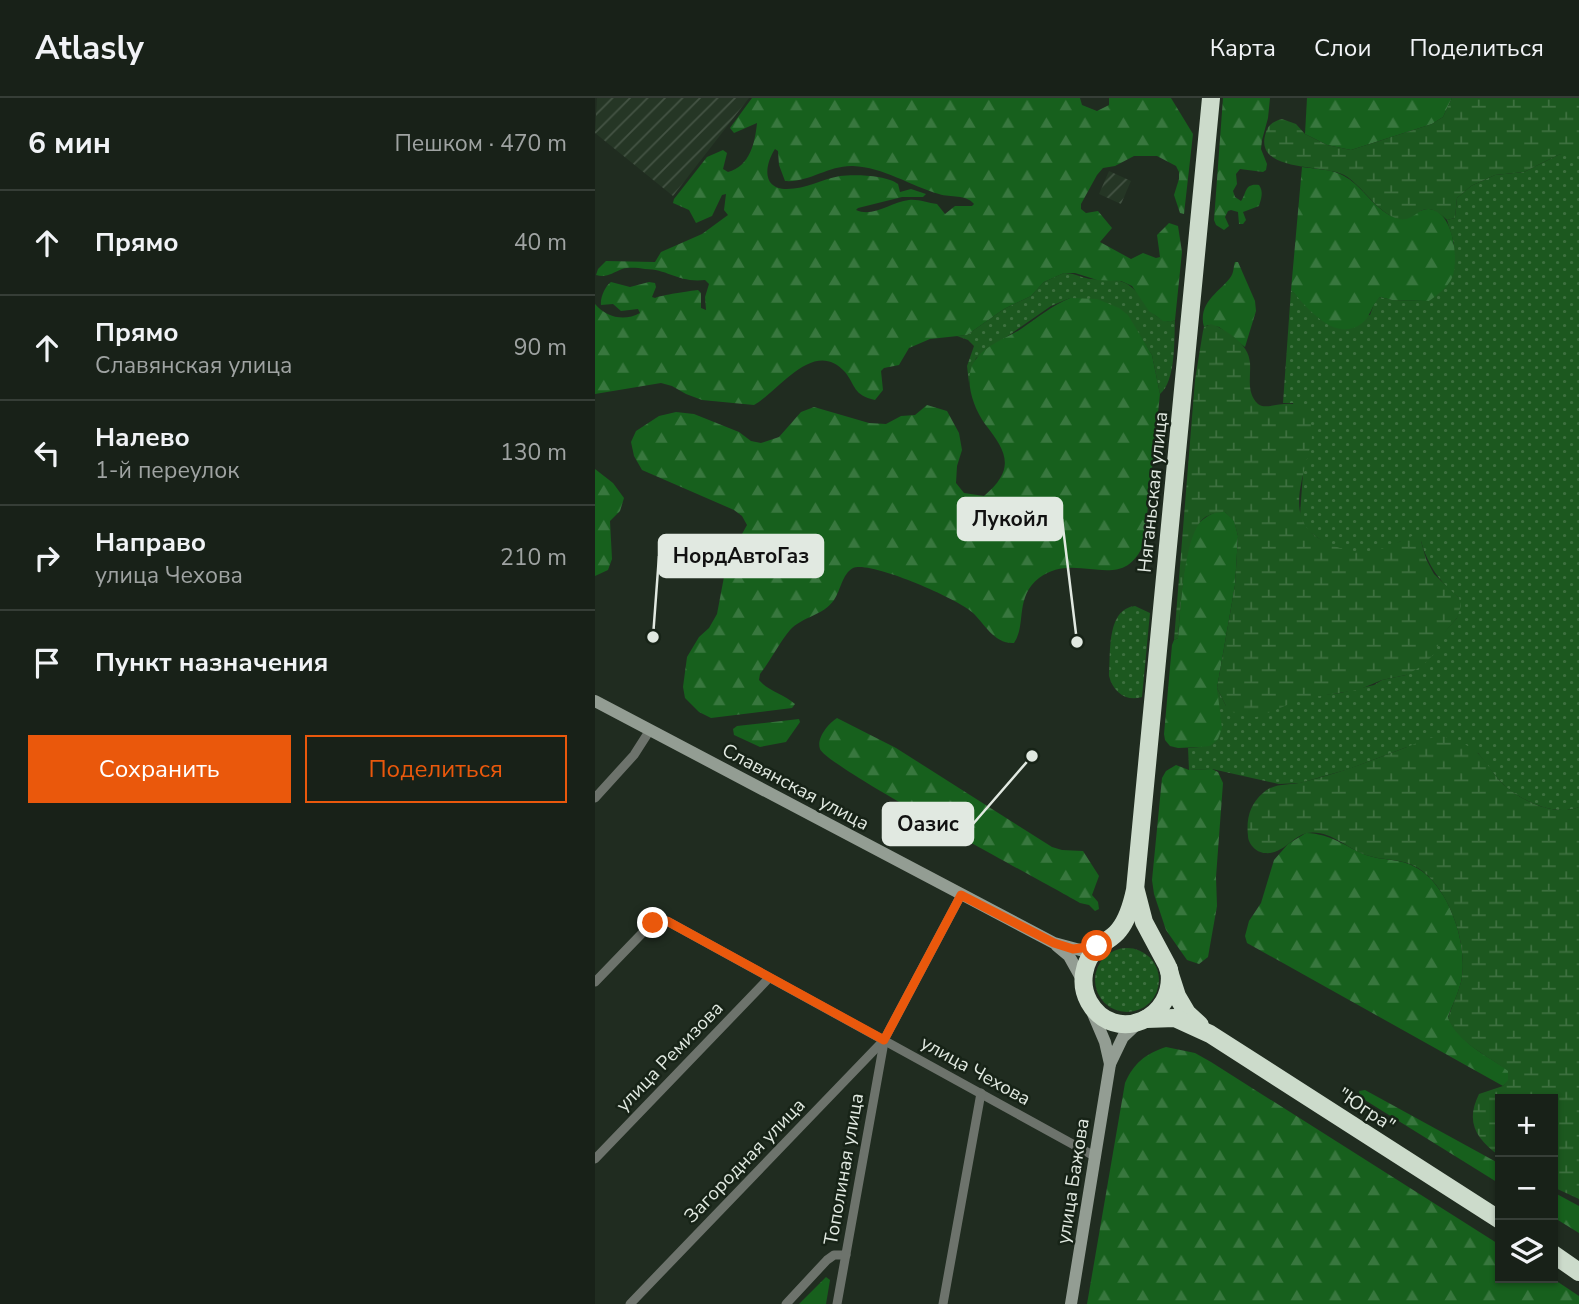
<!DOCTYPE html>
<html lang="ru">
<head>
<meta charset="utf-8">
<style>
	body { margin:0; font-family:"Nunito Sans",sans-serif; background:#212921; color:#f1f3f6 }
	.controls { position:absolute; right:21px; bottom:21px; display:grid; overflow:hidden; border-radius:0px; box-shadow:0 2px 5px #0004 }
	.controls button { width:63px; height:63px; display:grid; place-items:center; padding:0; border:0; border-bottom:2px solid #363e37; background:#182118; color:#f1f3f6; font:35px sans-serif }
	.stop { position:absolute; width:21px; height:21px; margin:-16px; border:5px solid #ea580c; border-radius:50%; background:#fff }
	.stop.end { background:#ea580c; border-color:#fff; box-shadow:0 2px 7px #0008 }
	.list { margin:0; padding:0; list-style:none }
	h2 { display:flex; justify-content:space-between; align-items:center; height:91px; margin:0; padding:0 28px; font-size:30px }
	h2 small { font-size:23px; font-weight:400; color:#9fa3a2 }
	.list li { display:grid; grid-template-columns:46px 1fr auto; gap:21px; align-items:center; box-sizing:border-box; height:105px; padding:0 28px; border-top:2px solid #363e37 }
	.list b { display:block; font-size:26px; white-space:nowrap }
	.list p { margin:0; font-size:23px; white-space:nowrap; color:#9fa3a2 }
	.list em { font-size:23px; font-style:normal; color:#9fa3a2 }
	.actions { display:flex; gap:14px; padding:21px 28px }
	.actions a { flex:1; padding:16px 0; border:2px solid #ea580c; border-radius:0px; text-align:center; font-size:24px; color:#ea580c }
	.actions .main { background:#ea580c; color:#fff }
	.icon { flex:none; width:38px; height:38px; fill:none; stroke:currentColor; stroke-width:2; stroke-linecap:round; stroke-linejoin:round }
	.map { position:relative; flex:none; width:984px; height:1206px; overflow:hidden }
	header { display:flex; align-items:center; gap:42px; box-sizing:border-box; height:98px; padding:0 35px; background:#182118; border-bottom:2px solid #363e37 }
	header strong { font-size:33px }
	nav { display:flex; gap:38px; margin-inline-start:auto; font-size:24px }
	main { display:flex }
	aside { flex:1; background:#182118 }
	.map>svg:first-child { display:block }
	.industrial { fill:url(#industrial-furrows) }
	.grass { fill:url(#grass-dots) }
	.forest { fill:url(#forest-firs); fill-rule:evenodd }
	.wetland { fill:url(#wetland-marsh) }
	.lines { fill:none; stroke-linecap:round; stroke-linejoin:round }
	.street { stroke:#6d736c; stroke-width:9 }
	.secondary { stroke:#939d93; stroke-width:12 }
	.highway { stroke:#ccdbcb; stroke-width:18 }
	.route { stroke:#ea580c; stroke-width:9 }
	.labels { text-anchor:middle; stroke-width:5; stroke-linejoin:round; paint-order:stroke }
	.street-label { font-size:19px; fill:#e1e9e1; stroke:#172317 }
	.leader { fill:none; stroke:#e1e9e1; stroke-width:2.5 }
	.callout-dot { fill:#e1e9e1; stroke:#172317; stroke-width:2.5 }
	.callout { fill:#e1e9e1; stroke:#e1e9e1; stroke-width:2.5 }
	.callout-label { font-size:21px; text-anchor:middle; font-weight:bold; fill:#111 }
</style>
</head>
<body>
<header>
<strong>Atlasly</strong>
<nav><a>Карта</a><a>Слои</a><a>Поделиться</a></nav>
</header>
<main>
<aside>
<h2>6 мин<small>Пешком · 470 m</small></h2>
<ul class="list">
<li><svg class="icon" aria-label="ahead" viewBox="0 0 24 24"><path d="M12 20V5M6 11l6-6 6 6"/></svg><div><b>Прямо</b></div><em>40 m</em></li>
<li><svg class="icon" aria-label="ahead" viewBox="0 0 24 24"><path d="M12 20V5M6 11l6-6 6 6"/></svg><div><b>Прямо</b><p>Славянская улица</p></div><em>90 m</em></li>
<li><svg class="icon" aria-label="left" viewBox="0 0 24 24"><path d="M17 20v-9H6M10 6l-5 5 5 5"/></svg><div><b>Налево</b><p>1-й переулок</p></div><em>130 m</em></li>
<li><svg class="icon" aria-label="right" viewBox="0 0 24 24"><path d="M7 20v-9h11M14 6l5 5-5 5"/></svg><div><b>Направо</b><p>улица Чехова</p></div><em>210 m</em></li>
<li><svg class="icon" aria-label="arrive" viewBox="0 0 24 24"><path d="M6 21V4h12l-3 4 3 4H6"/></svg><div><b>Пункт назначения</b></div></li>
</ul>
<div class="actions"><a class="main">Сохранить</a><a>Поделиться</a></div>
</aside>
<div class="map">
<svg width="984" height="1206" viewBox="0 0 984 1206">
	<defs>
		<pattern id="industrial-furrows" width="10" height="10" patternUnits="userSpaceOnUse" patternTransform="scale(1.75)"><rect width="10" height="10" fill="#253625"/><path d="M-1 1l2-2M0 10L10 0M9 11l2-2" fill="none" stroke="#445344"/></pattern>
		<pattern id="grass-dots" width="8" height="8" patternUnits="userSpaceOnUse" patternTransform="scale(1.75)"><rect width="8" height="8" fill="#1c581f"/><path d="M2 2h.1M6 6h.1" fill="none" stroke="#3d703f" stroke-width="1.8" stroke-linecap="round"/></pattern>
		<pattern id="forest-firs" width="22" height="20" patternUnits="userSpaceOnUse" patternTransform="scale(1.75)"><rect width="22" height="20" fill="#17601d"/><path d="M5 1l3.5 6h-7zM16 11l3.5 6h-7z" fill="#38773e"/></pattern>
		<pattern id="wetland-marsh" width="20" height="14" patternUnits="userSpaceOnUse" patternTransform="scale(1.75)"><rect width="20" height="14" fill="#1c581f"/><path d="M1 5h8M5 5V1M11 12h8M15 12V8" fill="none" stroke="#3d703f"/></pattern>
	</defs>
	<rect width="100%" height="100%" fill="#202c20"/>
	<g class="industrial">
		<polygon points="2,0 154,0 78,98 0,35"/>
		<polygon points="514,73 536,83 526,106 504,96"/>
	</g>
	<g class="grass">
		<path d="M978,53L984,54V709C960,719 925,703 907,685C898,676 891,665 883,655L812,649L754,671L705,685L684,686L617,671L594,672L593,650L605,649L626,622L623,612L622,590L631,608L745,595L779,587L787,582L811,577L862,520L864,500C844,483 833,468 826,443H806L790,452L775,455L752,454L730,445L708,429L705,417L708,375L698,305H688L696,192L726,222L775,217L780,203L785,199L797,202L834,203L857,180L859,145L852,122L860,120L862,100L876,88L900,77L929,74L963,57Z"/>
		<path d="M469,175C478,175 483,178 491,180C505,184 523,178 535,188C551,200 553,221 576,224L580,222C579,242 581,283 565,296L557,257L545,238L475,200L456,208L381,260L375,276L374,285L372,268L379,248L373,242L362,238L372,237L409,211L436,198L449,184Z"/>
		<path d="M540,508L555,515L547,599C531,604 518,594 514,578C516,556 511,511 540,508Z"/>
		<circle cx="532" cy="882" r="32"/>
	</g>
	<g class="forest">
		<path d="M157,0H485L487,7L502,13L514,7V0H576L598,36L589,116L585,115L579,97L584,81V74L581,68L562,58H539L520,68L508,70L502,77L486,106V111L491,115L503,113L517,130L505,144L536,161L548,155L561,160L565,159L562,137L574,125L583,128L587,154L580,222L576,224L568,223L554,213L537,188L526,183L502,182L480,175H469L449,184L436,198L409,211L372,237L335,241L314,250L304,267L289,270L286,273L288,292L280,302C258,297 261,288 250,274C219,239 184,293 159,307L107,302L91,296L77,288L66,285L0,296V206C11,219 29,224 45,215L43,211L26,213L18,206L6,207C5,200 10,188 16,184L35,189L54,184L60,185L61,189L57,199L60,200C66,197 95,193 103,192L106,195V210L111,212L110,199L114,186L110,182C83,185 73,171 50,171C43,170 34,169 27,171C17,175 12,180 1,177L3,171L11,163L60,164L66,154L107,136L133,117L129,112L131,96L127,97L117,118L101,125L94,112L78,105L79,101L112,59L128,52L132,55L128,71L133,74C155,68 160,45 162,25L139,35L135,30ZM180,51L183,53L184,67L190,83C213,85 234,67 258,68C288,69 316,88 344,96C356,100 371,96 379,106L377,108H360L350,116L342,106C333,105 323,101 314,102C296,104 278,120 261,112L263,110L307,99H328L331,96L316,91L305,94L303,86C292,77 259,76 245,78C227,81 211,91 192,91C166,91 170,66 180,51Z"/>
		<path d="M628,0H675L673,20L667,42L666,51L672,66L671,72L668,74L645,71L641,76L642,86L638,93L640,99L646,103C652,95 649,85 664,87C669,94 666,101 664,108L648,114L651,122L648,126H644L643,114L636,112L633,113L630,119L634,128L629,132L621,127L619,122Z"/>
		<polygon points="712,0 857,0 848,19 837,26 756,52 732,47 710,36"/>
		<path d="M707,69C721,71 738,71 749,78C766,87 777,107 794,117C814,127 823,106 839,112C859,119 864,163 857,180C853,189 842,197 834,203L797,202L785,199C776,207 776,219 766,226C739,245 712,209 696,192Z"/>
		<path d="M640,164H643L660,203L661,213L650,249L624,229L613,227L609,229C603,205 622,196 635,180C639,175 638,170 640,164Z"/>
		<path d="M475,200L502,201L524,210L533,217L557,257L565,296L549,445C527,499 483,451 444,480C419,500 432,526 419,545C399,546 390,526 377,514C363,501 275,462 258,470C247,476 246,492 239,502C228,518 208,518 195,532C184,545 176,562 165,576L164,582C173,593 189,596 200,606L197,610L116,620L104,614L90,600L88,589L92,559L104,539L114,530L122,516L132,463L152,427L147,418L139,412L47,372L39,358L36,344L41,333L64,318L81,314L99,316L144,334L156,343L166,345L184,339L206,314L219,309L274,325L291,326L306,318L320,317L332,307L352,313L364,335L367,352L362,368L361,385L369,395L389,398C421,371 412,354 390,326C378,309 367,279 381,261C391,247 412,240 426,231C442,220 456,208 475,200Z"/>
		<polygon points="0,371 18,385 29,400 25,413 15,423 17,461 13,472 0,478"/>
		<path d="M621,414H630L639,422L643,438L640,487L622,590L627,630L623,641L615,648L605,649L583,650L575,648L570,642L569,636L577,547L579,542L583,540C586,509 587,458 600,431C605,422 612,418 621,414Z"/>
		<path d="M242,620L301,650L457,749L467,752L488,753L504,778L497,797L503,804L504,811L500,813L494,807L485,805C451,785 232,669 225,651C221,640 234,625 242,620Z"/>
		<polygon points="204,621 205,624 191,644 165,649 139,637 138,631 142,628"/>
		<polygon points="581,667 594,672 617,671 623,674 628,685 621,779 622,808 613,859 604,866 592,862 571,832 559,796 557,782 567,680 571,673"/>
		<path d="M711,735C737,736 749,748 771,757C787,763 806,760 822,770C855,789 874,849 866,884C863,896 857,908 853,919C863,944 892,958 913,972L914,982L908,988L652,845L650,838L654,823L666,805L679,762L693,746Z"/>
		<path d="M571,949L600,955L616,964L905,1147V1180H957L984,1198V1206H492L530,985C539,965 550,956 571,949Z"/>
		<polygon points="770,992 905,1066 905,1086 765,999 764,993"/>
		<polygon points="958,1094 984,1108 984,1135 958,1119"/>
		<polygon points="231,1179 235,1182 231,1206 204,1206"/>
	</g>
	<g class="wetland">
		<path d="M857,0H984V54L963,57L929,74L900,77L876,88L862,100L860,120L852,122C825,96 824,125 804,121C784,117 767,87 749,77C728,66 657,75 671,34C674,26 679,23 687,21L701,26L710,36L732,47L756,52L837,26L848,19Z"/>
		<path d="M616,226C632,232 654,246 655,265C656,280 651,294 663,306C674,316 711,287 717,331C718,339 715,349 713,357C703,396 692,429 737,447C771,461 786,452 817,438L826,443L831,461L839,476L864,500L866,508L862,520L850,534L838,557L827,568L811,577L787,582L763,592L706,601L666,618L656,620L637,614L631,608L622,590L640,487L643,438L639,423L630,414C623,414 614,416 609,420C588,437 586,514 583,540L579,542L600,282L608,233L609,229Z"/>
		<path d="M844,637C858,641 868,644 879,652C891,661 897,676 908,686C926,703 960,719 984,709V1101L958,1089V1001H905V1058C881,1041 870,1024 884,996L908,988L913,982V973C892,957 863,945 853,920C857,908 863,896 866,884C874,849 855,790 823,770C807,760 788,763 771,757C753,751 734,731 712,735C698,738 687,757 670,755C662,755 653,746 653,738C651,721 655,706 668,695C680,684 694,688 708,684C755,673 799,653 844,637Z"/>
	</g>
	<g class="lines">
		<g class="street">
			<polyline points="0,700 39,657 55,632"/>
			<polyline points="0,884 57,825 64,821 72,823 501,1059"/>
			<polyline points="0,1061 174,880"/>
			<polyline points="35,1206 289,942 366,797"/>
			<polyline points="191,1206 232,1162 239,1157 251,1157"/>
			<polyline points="242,1206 289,944"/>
			<polyline points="348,1206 386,995"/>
		</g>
		<g class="secondary">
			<polyline points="0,603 459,845 485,852 505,847"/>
			<polyline points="462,848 474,858 488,883"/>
			<polyline points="496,911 510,944 515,966"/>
			<polyline points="476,1206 515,966 528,939 543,925"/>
		</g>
		<g class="highway">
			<polyline points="541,793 549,824 572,867 582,898 592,915 605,927"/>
			<path d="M574,871C583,921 519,948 494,904C484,886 488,863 503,849C510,843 518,840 524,832C533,821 537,806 540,792L616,0"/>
			<polyline points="551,921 580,920 615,936 905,1122"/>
			<polyline points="958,1156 984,1174"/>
		</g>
	</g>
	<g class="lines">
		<polyline class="route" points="58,825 64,821 72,823 289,942 366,797 459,845 478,851 502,848"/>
	</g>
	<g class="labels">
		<g class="street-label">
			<text transform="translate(557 394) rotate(-84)" y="7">Няганьская улица</text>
			<text transform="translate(201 688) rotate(28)" y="7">Славянская улица</text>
			<text transform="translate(74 958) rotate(-46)" y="7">улица Ремизова</text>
			<text transform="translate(381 972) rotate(29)" y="7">улица Чехова</text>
			<text transform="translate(772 1011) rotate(33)" y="7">"Югра"</text>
			<text transform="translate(149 1062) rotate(-46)" y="7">Загородная улица</text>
			<text transform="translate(248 1071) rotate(-80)" y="7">Тополиная улица</text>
			<text transform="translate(477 1083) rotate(-81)" y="7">улица Бажова</text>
		</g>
	</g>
	<path class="leader" d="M482 544L467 421M58 539L64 458M437 658L378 726"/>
	<g class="callout-dot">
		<circle cx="482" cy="544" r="7"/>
		<circle cx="58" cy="539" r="7"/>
		<circle cx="437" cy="658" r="7"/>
	</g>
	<g class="callout">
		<rect x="363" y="400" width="104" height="42" rx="7"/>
		<rect x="64" y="437" width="164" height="42" rx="7"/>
		<rect x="288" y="705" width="90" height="42" rx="7"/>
	</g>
	<g class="callout-label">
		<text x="415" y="428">Лукойл</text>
		<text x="146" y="465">НордАвтоГаз</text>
		<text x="333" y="733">Оазис</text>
	</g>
</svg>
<div class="controls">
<button>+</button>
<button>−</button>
<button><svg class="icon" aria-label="layers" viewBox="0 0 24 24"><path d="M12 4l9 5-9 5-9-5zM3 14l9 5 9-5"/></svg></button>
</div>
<div class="stop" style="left:502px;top:848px"></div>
<div class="stop end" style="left:58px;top:825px"></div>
</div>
</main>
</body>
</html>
